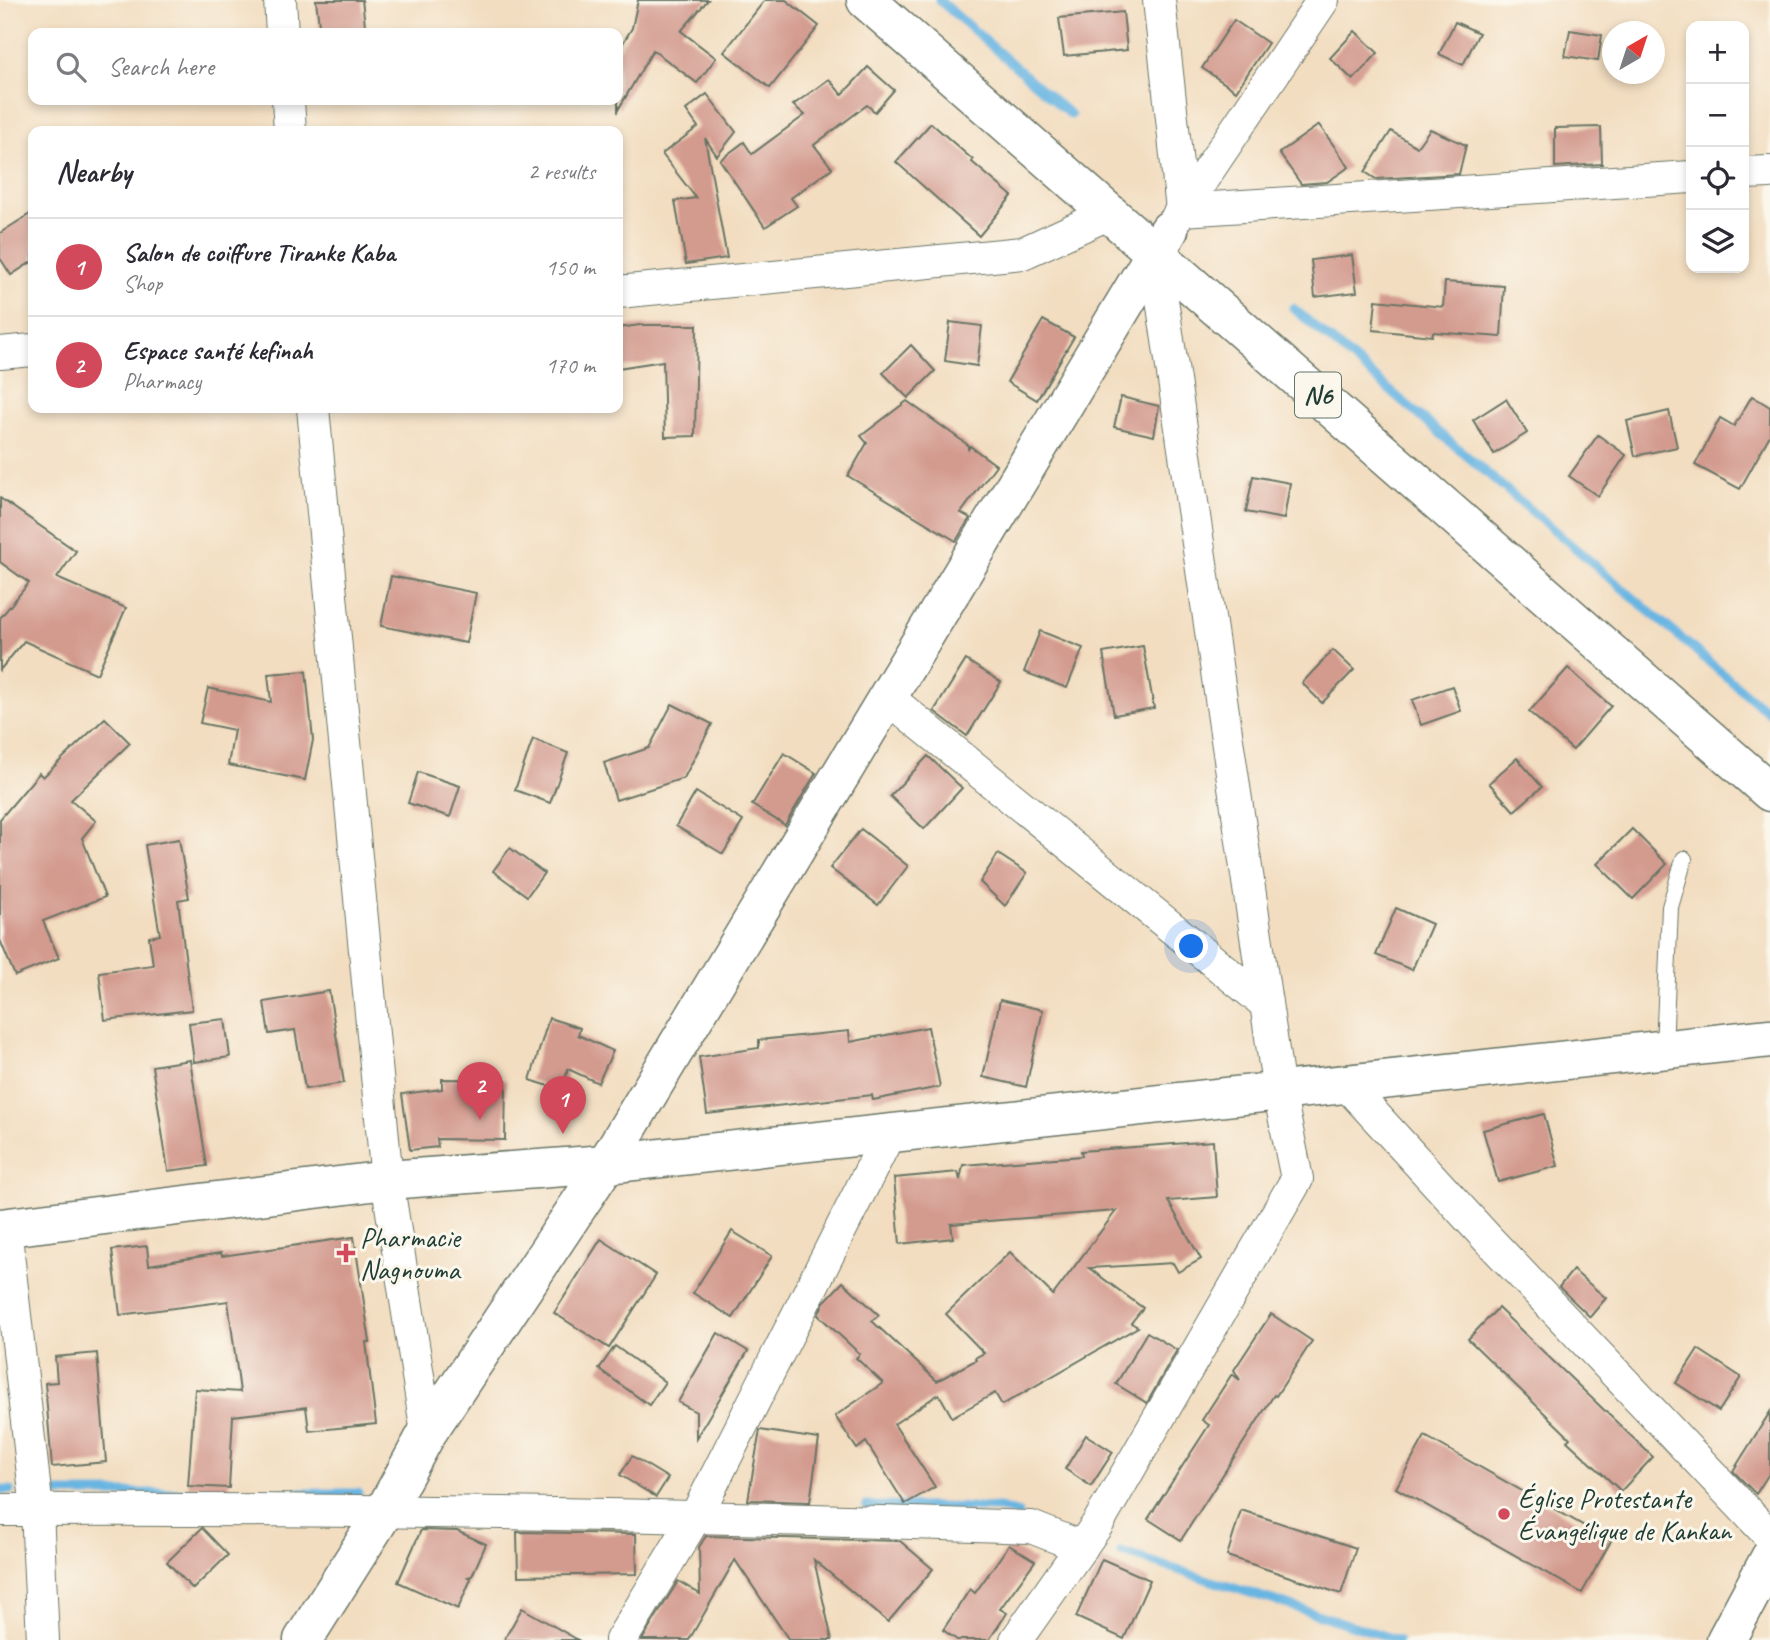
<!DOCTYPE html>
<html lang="en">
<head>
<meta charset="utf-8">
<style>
	body { margin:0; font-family:Caveat,sans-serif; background:#f7f7f7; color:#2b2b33 }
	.controls { position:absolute; right:21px; top:21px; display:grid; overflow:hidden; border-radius:14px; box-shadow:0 4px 10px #0003 }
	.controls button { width:63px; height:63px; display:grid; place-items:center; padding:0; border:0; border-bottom:2px solid #e1e1e2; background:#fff; color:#2b2b33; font:35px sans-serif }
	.compass { position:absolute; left:1602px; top:21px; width:63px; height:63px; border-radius:50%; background:#fff; box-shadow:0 4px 10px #0003; rotate:39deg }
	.you { position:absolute; left:1192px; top:947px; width:24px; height:24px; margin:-18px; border:5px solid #fff; border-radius:50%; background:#1a73e8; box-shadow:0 0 0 10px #1a73e833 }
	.badge { display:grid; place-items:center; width:46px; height:46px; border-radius:50%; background:#d1495b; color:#fff; font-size:23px; font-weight:700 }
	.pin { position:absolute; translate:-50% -58px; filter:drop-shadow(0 2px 4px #0008) }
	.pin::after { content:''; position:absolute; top:37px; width:24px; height:21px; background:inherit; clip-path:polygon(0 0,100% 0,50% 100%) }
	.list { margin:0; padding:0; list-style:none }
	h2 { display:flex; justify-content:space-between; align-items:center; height:91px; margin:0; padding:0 28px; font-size:30px }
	h2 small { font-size:23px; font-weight:400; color:#7c7c81 }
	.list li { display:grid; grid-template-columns:46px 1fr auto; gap:21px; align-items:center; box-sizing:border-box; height:98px; padding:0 28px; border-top:2px solid #e1e1e2 }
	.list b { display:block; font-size:26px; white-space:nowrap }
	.list p { margin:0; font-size:23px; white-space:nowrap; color:#7c7c81 }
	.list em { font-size:23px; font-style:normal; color:#7c7c81 }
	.icon { flex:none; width:38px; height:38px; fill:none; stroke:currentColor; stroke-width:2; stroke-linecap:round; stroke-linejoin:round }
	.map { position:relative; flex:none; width:1770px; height:1640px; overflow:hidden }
	.search { position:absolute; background:#fff; box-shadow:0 4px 10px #0003; left:28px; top:28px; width:595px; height:77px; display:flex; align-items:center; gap:18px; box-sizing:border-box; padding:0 24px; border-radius:14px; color:#7c7c81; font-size:26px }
	.panel { position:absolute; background:#fff; box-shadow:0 4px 10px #0003; left:28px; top:126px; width:595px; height:287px; border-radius:14px }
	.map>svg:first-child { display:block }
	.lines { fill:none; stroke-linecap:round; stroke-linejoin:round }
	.stream { stroke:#69b5e2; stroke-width:9 }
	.building { fill:#d39a8e }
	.service-casing { stroke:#697565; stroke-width:18 }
	.minor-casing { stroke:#697565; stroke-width:34 }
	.tertiary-casing { stroke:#697565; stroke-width:41 }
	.trunk-casing { stroke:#697565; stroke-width:41 }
	.service { stroke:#fff; stroke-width:16 }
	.minor { stroke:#fff; stroke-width:32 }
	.tertiary { stroke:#fff; stroke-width:38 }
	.trunk { stroke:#fff; stroke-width:38 }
	.poi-dot { fill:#d1495b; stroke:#fbf7ec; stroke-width:2.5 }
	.labels { text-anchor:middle; stroke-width:6; stroke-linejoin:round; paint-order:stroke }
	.shield { fill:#fbf7ec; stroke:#61756b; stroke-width:2 }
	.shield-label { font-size:26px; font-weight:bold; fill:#1f3d34 }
	.poi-label { font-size:28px; fill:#1f3d34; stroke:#fbf7ec; text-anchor:start }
</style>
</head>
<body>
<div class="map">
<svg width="1770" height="1640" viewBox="0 0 1770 1640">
	<rect width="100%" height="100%" fill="#fbf7ec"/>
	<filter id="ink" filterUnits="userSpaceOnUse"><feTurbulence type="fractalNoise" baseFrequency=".0143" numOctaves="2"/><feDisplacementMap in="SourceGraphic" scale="14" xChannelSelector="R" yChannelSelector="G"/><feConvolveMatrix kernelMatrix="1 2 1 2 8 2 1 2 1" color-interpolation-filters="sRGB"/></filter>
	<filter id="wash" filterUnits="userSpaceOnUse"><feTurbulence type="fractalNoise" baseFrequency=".00686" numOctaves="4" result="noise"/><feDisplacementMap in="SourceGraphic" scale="28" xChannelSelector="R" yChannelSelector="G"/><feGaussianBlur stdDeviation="1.57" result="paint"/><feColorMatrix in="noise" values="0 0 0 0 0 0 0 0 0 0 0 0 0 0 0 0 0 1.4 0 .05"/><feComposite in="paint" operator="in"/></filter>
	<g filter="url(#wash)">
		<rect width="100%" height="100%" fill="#f2ddc0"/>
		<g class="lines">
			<g class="stream">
				<polyline points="939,0 1071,115"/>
				<polyline points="1293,308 1770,714"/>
				<polyline points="0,1490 10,1490"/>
				<polyline points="58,1493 358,1493"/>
				<polyline points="866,1506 1000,1508 1019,1514"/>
				<polyline points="1121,1552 1398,1640"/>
			</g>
		</g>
		<g id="blocks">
			<g class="building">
				<polygon points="316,0 362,0 366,33 320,33"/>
				<polygon points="638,0 708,0 681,31 716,58 697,83 653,50 618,110 618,51 632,28"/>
				<polygon points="765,0 786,0 819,26 770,88 724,52"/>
				<polygon points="1123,12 1127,50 1064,56 1059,18"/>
				<polygon points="1234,20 1268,43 1236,91 1202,68"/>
				<polygon points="1455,22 1479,33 1463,65 1439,54"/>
				<polygon points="1570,30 1602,35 1598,61 1565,56"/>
				<polygon points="1355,31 1378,53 1353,80 1330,58"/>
				<polygon points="868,67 894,90 875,112 867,105 814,145 832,168 791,198 797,206 765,227 720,160 744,142 752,154 805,115 793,105 829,79 842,95"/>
				<polygon points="707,94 736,132 717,156 705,138 727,258 686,264 675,201 696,198 662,154 698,127 686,110"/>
				<polygon points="931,123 973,160 972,162 1012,196 979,236 896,162"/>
				<polygon points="1319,125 1349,167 1327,182 1301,184 1279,153"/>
				<polygon points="1601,127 1602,164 1555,167 1555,128"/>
				<polygon points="1430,129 1466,145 1459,174 1376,179 1365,172 1391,131 1417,147"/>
				<polygon points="33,212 33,261 11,275 0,258 0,233"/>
				<polygon points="1352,255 1357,292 1315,297 1311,260"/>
				<polygon points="1445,282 1504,286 1501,337 1433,332 1432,336 1373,330 1376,300 1443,307"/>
				<polygon points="1043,320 1074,337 1037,400 1007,382"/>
				<polygon points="950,322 982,326 977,366 945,361"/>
				<polygon points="640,325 697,325 695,436 665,437 663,361 618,368 618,328"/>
				<polygon points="911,345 935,371 908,398 883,373"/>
				<polygon points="1752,396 1770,407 1770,435 1740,489 1695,465 1720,418 1734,426"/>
				<polygon points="1121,397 1159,406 1154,436 1114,427"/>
				<polygon points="1506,399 1527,433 1494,454 1473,420"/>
				<polygon points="907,401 968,445 968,450 970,446 996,465 961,513 970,518 956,541 848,476 867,443 861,436"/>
				<polygon points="1669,411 1677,447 1635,456 1627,421"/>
				<polygon points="1598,435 1626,455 1598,496 1569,476"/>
				<polygon points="1253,476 1290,483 1284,519 1246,512"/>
				<polygon points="0,498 76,551 57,578 126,608 97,674 24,641 0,670 0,618 29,583 0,562"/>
				<polygon points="391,576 476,593 466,643 381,626"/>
				<polygon points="1040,631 1083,648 1067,688 1024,672"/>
				<polygon points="1143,646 1154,708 1114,715 1103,653"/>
				<polygon points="1333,650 1354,670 1322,703 1302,683"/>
				<polygon points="966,660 1001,682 967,736 934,711"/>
				<polygon points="1568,668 1611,706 1573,750 1529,712"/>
				<polygon points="306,671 313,740 305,780 228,765 234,730 200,723 208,688 271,702 268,674"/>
				<polygon points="1452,686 1461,711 1421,725 1412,700"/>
				<polygon points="672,704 712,724 684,778 616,800 604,763 649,748"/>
				<polygon points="105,718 130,743 71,800 96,821 82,838 105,897 43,921 59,958 15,976 0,940 0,819 39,773 43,777"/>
				<polygon points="533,739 568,753 550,803 515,790"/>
				<polygon points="784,753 816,773 785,825 752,805"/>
				<polygon points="928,756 962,788 924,829 890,796"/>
				<polygon points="1517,758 1542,787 1514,811 1489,783"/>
				<polygon points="418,772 460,786 450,817 408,803"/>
				<polygon points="696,792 743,821 723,854 676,826"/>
				<polygon points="861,829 908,866 878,905 830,868"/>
				<polygon points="1632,829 1667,864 1633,899 1597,864"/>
				<polygon points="179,839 189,898 178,900 192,1010 105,1020 99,972 153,965 149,937 160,935 145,845"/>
				<polygon points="510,848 544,873 527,896 493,871"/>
				<polygon points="998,854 1027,873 1005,906 980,882"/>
				<polygon points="1396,908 1432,924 1412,970 1376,955"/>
				<polygon points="329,991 344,1083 305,1089 295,1030 269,1034 264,1002"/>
				<polygon points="1000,1000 1043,1010 1026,1087 983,1077"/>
				<polygon points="549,1018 580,1028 578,1035 613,1051 598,1083 568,1069 562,1090 530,1080"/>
				<polygon points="225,1019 230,1057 194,1062 189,1023"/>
				<polygon points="928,1027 940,1087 873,1100 872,1095 707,1114 699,1057 759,1048 759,1040 849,1031 850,1042"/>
				<polygon points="190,1060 207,1166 168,1171 152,1066"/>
				<polygon points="442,1079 506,1080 505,1140 437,1139 438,1147 410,1150 402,1094 442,1089"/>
				<polygon points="1544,1114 1558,1166 1498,1182 1483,1130"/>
				<polygon points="1213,1141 1217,1197 1168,1201 1201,1259 1178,1272 1173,1263 1089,1268 1143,1308 1131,1323 1138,1327 1002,1405 995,1393 952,1417 939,1394 894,1424 935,1487 905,1504 866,1442 857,1449 835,1416 883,1383 856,1358 860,1354 818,1315 824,1302 843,1282 879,1315 872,1321 937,1381 976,1360 975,1358 984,1353 946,1314 1010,1252 1053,1295 1116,1211 951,1224 953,1238 900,1244 894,1178 958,1172 960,1180 963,1165 1082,1156 1081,1151"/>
				<polygon points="732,1231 772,1256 733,1318 693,1293"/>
				<polygon points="354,1237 370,1342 366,1342 376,1424 309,1431 306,1407 233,1416 229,1488 188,1486 195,1389 240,1392 228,1301 120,1315 112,1250 147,1246 149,1265 221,1253 222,1256"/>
				<polygon points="601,1239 656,1275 609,1348 554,1313"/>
				<polygon points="1573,1270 1606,1298 1590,1317 1559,1287"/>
				<polygon points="1498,1308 1653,1457 1621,1491 1567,1441 1570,1438 1468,1339"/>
				<polygon points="1271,1314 1312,1341 1276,1396 1274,1395 1181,1540 1148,1519 1209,1425 1202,1420 1232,1374 1240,1380 1234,1370"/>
				<polygon points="1147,1332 1177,1350 1147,1403 1116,1384"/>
				<polygon points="718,1333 748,1351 696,1438 696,1412 678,1402"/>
				<polygon points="615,1346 665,1382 649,1405 599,1369"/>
				<polygon points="1698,1349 1741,1377 1719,1411 1676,1383"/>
				<polygon points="97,1353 106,1462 52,1467 45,1383 57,1382 55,1357"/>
				<polygon points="1770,1412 1770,1472 1756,1494 1733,1471"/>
				<polygon points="760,1430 819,1439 810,1502 748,1500"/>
				<polygon points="1086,1435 1113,1452 1091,1486 1065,1469"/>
				<polygon points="1425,1436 1611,1541 1582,1593 1396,1488"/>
				<polygon points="632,1456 668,1478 656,1497 620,1475"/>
				<polygon points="1241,1510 1356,1548 1341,1594 1227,1556"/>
				<polygon points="202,1528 228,1555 193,1589 167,1562"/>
				<polygon points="421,1530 457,1531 486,1544 472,1576 468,1577 471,1579 458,1609 398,1582"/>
				<polygon points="517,1532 636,1534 637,1574 518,1576"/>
				<polygon points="706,1536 900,1541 933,1569 888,1622 814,1560 832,1640 789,1640 735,1560 689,1640 642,1640 678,1581 700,1594 699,1547"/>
				<polygon points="1009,1545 1035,1561 1000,1609 1007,1613 989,1640 957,1640 943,1630 970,1589 975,1593"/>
				<polygon points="1102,1559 1150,1580 1124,1639 1076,1617"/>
				<polygon points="522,1608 578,1640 504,1640"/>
			</g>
		</g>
	</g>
	<g filter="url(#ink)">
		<use href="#blocks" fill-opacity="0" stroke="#697565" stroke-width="2"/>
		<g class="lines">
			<g class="service-casing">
				<polyline id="service" points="1664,1049 1670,907 1684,859"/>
			</g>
			<g class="minor-casing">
				<g id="minor">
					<polyline points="280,0 282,33"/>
					<polyline points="1159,0 1182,210 1691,177"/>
					<polyline points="288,100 290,131"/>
					<polyline points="1744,173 1770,172"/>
					<polyline points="1177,217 1323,0"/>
					<polyline points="618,292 1023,253 1110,213"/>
					<polyline points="0,353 33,350"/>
					<polyline points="313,408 387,1180 427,1433"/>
					<polyline points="887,697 1266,1004"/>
					<polyline points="1346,1084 1487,1238 1770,1536"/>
					<polyline points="5,1227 37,1510 43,1640"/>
					<path d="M0,1510C344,1508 687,1515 1031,1527L1082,1547"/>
					<polyline points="621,1640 696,1516 889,1134"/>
					<polyline points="1016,1640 1097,1525 1297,1179 1279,1091 1155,252"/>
				</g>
			</g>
			<g class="tertiary-casing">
				<g id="tertiary">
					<polyline points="0,1228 387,1180 606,1164 1770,1038"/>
					<polyline points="303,1640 385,1510 427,1433 606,1164 1169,230"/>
					<polyline points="1726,1640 1770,1558"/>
				</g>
			</g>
			<g class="trunk-casing">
				<polyline id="trunk" points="866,0 1770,792"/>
			</g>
			<use href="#service" class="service"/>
			<use href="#minor" class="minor"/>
			<use href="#tertiary" class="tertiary"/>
			<use href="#trunk" class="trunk"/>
		</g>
	</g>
	<g class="poi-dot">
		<path d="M342.5 1242.5h7v7h7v7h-7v7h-7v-7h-7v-7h7z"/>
		<circle cx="1504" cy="1514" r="7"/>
	</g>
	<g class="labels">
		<rect class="shield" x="1295" y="372.5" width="46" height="45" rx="5"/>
		<g class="shield-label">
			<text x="1318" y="404">N6</text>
		</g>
		<g class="poi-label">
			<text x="360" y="1247">Pharmacie<tspan x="360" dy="32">Nagnouma</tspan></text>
			<text x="1518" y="1508">Église Protestante<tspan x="1518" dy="32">Évangélique de Kankan</tspan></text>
		</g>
	</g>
</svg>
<div class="controls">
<button>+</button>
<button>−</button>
<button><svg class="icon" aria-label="locate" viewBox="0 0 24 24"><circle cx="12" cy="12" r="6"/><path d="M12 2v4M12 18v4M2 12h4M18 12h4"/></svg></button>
<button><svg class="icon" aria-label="layers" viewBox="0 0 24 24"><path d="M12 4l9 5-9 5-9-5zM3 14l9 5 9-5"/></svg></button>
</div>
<svg class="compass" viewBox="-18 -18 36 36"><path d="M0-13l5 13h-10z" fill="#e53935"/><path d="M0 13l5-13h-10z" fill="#7c7c81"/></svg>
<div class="you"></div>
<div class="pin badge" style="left:563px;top:1134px">1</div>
<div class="pin badge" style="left:480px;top:1120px">2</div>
<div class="search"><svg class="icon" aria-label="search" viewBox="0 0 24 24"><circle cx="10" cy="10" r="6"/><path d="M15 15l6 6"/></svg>Search here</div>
<section class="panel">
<h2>Nearby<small>2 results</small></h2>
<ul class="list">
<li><span class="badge">1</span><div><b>Salon de coiffure Tiranke Kaba</b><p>Shop</p></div><em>150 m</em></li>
<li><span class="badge">2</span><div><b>Espace santé kefinah</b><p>Pharmacy</p></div><em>170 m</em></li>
</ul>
</section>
</div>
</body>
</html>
